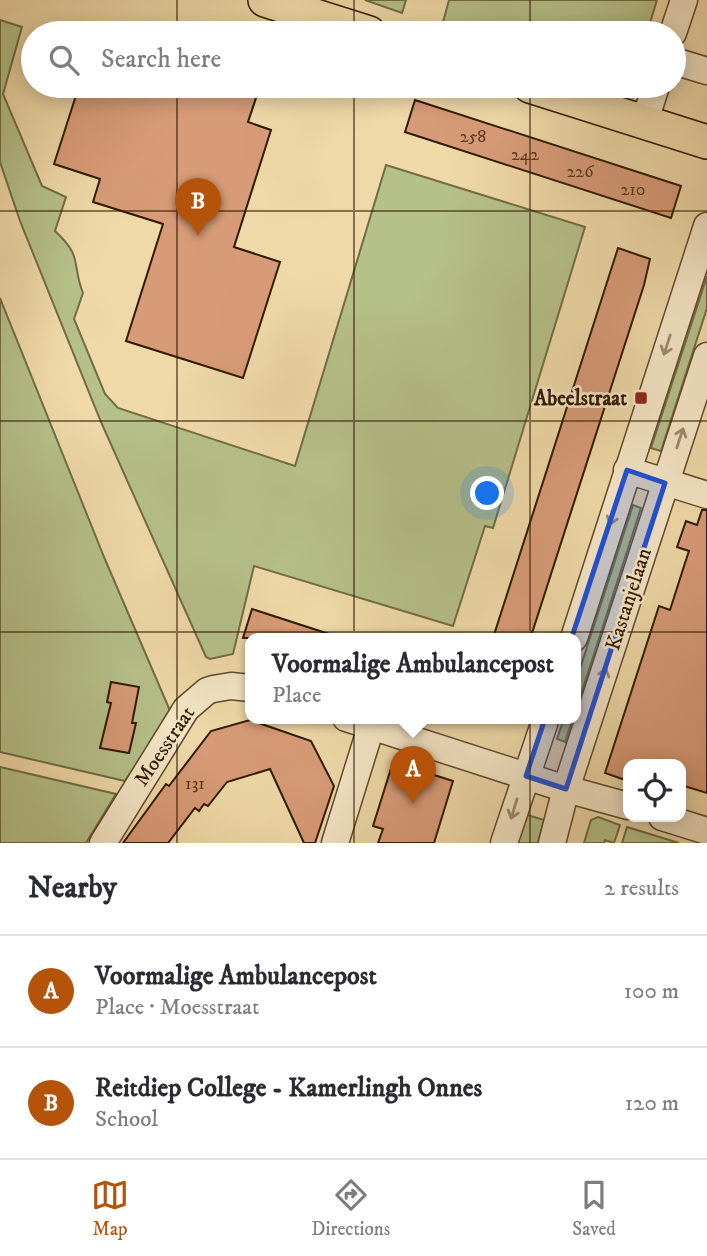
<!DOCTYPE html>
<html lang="en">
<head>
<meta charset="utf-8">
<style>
	body { margin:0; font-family:"IM FELL DW Pica",serif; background:#f7f7f7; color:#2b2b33 }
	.controls { position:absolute; right:21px; bottom:21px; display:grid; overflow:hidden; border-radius:14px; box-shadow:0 4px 18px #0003 }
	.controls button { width:63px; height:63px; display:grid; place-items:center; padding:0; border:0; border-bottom:2px solid #e1e1e2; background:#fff; color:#2b2b33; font:35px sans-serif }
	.you { position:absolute; left:488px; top:494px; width:24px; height:24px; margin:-18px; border:5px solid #fff; border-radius:50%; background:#1a73e8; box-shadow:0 0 0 10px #1a73e833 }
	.badge { display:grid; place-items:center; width:46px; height:46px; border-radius:50%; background:#b45309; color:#fff; font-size:23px; font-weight:700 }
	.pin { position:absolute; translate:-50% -58px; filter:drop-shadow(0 2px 4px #0008) }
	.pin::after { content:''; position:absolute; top:37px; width:24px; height:21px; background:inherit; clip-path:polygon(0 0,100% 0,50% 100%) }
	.popup { position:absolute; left:245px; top:633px; width:336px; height:91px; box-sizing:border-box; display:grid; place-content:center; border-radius:14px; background:#fff; filter:drop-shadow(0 2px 5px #0005); font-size:23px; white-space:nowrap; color:#7c7c81 }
	.popup b { font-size:26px; color:#2b2b33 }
	.popup::after { content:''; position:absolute; left:50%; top:100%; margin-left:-14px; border:14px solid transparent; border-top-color:#fff }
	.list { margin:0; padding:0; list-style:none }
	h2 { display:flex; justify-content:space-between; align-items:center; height:91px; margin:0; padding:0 28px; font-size:30px }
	h2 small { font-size:23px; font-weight:400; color:#7c7c81 }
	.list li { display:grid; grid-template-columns:46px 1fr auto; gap:21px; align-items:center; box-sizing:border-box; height:112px; padding:0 28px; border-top:2px solid #e1e1e2 }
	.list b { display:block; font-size:26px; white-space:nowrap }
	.list p { margin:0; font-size:23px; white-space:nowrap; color:#7c7c81 }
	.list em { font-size:23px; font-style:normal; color:#7c7c81 }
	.icon { flex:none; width:38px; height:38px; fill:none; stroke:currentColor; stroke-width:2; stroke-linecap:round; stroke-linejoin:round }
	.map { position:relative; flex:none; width:707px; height:843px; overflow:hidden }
	.search { position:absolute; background:#fff; box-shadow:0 4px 18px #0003; left:21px; right:21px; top:21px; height:77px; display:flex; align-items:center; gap:18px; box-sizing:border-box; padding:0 24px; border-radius:38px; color:#7c7c81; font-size:26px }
	.sheet { height:315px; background:#fff }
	nav { display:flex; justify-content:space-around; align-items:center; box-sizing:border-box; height:98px; border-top:2px solid #e1e1e2; background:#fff; font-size:19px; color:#7c7c81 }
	nav a { display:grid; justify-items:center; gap:4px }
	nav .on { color:#b45309 }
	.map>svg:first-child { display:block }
	.green { fill:#b6c089; stroke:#726c44; stroke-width:2 }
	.building { fill:#d79b77; stroke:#2f1900; stroke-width:2 }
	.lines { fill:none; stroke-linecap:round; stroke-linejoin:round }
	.minor-casing { stroke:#5f492a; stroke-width:29 }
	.major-casing { stroke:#2f1900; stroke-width:36 }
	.minor { stroke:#f5e6c6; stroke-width:26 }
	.major { stroke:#efd9a8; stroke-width:33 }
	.oneway { stroke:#9c8a6d }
	.marked { fill:#1d4ed8; fill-opacity:0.2; stroke:#1d4ed8; stroke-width:5; stroke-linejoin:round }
	.grid { fill:none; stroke:#2f1900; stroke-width:2; stroke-opacity:0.55 }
	.poi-dot { fill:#8f2418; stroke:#f5e6c6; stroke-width:2.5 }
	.labels { text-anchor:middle; stroke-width:5; stroke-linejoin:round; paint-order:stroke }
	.number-label { font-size:18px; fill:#593a1e }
	.poi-label { font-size:21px; font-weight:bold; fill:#2f1900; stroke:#f5e6c6; text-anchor:end }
	.street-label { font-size:21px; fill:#2f1900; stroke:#f5e6c6 }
</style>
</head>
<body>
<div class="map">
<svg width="707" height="843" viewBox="0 0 707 843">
	<rect width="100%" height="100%" fill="#efd9a8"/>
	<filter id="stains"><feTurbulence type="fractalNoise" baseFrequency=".00286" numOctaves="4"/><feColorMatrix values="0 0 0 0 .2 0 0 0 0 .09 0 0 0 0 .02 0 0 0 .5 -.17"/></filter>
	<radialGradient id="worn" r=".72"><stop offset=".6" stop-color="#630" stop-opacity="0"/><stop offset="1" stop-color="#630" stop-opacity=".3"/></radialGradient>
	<g class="green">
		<polygon points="365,0 406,0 402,13"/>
		<polygon points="449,0 657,0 647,33 465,33 442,26"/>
		<path d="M0,20L22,27L3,94L42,186L66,197L55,231C84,258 71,263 83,293L74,319L105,394L118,408L295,466L386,165L585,227L493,528L485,526L453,626L254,566L233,654L210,659L206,657L101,422L20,221L0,162Z"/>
		<polygon points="707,276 707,308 661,451 651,448"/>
		<polygon points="0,298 104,557 171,713 125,781 0,752"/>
		<polygon points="633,505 641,508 576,710 576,681"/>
		<polygon points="564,718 573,718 565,742 557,739"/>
		<polygon points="0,767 116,794 86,843 0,843"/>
		<polygon points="524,814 544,820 538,843 514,843"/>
		<polygon points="598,817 620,825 614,843 605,840 604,843 584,843 591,820"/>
		<polygon points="627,827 679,843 622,843"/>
	</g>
	<g class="building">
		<polygon points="79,86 260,86 248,122 271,130 234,247 280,262 243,378 126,341 163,224 93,202 100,179 54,164"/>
		<polygon points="415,100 681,186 671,218 405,132"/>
		<polygon points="618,248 650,259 644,285 533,630 529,638 493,638"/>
		<polygon points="702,510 707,510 707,793 681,785 681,764 628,764 628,781 605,773 659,606 670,610 685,563 689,551 677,547 686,521 697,525"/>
		<polygon points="252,609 329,634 328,638 243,638"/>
		<polygon points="111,682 139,687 132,723 136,723 129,753 100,748 111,703 107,702"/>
		<polygon points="250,720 311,741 334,786 315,843 304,843 270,769 227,782 208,806 204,804 199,811 195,808 168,843 123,843 166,784 169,786 211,731"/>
		<polygon points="393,762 453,781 434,843 378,843 383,829 373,826"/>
	</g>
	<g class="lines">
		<g class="minor-casing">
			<g id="minor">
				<polyline points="673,33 684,0"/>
				<polyline points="674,61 707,71"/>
				<polyline points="638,121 649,108 656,86"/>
				<polyline points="627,470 707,495"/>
				<polyline points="574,638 707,226"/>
				<polyline points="346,718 566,789 628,806"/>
				<polyline points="662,817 707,831"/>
				<polyline points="103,843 186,709 207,691 213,689 231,686 250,688"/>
				<polyline points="335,843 371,727"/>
				<polyline points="504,843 546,718"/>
				<polyline points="552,843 566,789 707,356"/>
			</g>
		</g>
		<g class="major-casing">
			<g id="major">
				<polyline points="265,0 369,33"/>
				<polyline points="530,86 707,142"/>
			</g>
		</g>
		<use href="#minor" class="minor"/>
		<use href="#major" class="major"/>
	</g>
	<defs><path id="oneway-shaft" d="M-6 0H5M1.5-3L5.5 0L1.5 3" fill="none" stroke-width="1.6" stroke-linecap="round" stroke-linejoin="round" transform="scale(1.75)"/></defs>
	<g class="oneway">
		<use href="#oneway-shaft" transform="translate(667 345) rotate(108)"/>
		<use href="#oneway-shaft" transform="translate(680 438) rotate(-72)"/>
		<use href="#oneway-shaft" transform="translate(613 515) rotate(108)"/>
		<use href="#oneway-shaft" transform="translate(603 678) rotate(-72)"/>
		<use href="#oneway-shaft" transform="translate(514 809) rotate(107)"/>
	</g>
	<path class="marked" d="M627,470L665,483L566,789L526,776Z"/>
	<path class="grid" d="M177,0V33M354,0V33M530,0V33M177,86V843M354,86V843M530,86V843M0,211H707M0,421H707M0,632H707"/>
	<rect class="poi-dot" x="634" y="391" width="14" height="14" rx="3.5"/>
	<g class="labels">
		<g class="number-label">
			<text x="473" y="142">258</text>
			<text x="525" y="160">242</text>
			<text x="580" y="177">226</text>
			<text x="633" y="195">210</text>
			<text x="195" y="789">131</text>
		</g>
		<g class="poi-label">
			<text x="627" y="405">Abeelstraat</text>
		</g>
		<g class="street-label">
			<text transform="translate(628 599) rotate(-72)" y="7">Kastanjelaan</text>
			<text transform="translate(164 746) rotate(-56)" y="7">Moesstraat</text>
		</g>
	</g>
	<rect width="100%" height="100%" filter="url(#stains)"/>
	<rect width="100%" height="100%" fill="url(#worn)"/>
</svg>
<div class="controls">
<button><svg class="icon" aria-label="locate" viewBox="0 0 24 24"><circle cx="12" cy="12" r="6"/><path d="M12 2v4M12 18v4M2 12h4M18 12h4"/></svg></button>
</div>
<div class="you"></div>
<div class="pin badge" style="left:413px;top:804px">A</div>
<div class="popup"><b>Voormalige Ambulancepost</b>Place</div>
<div class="pin badge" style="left:198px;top:236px">B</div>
<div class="search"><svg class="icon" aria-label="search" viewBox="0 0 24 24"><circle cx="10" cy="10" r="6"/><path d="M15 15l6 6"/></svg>Search here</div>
</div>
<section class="sheet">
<h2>Nearby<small>2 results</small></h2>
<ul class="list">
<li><span class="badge">A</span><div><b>Voormalige Ambulancepost</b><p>Place · Moesstraat</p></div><em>100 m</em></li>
<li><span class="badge">B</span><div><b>Reitdiep College - Kamerlingh Onnes</b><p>School</p></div><em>120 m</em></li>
</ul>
</section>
<nav>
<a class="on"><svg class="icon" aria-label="map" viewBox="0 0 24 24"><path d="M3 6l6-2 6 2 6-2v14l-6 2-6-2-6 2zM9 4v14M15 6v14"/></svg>Map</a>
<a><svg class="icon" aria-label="directions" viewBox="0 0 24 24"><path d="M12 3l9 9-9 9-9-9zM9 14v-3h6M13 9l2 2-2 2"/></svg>Directions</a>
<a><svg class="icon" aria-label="saved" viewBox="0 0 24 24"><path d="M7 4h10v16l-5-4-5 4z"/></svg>Saved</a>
</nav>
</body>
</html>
